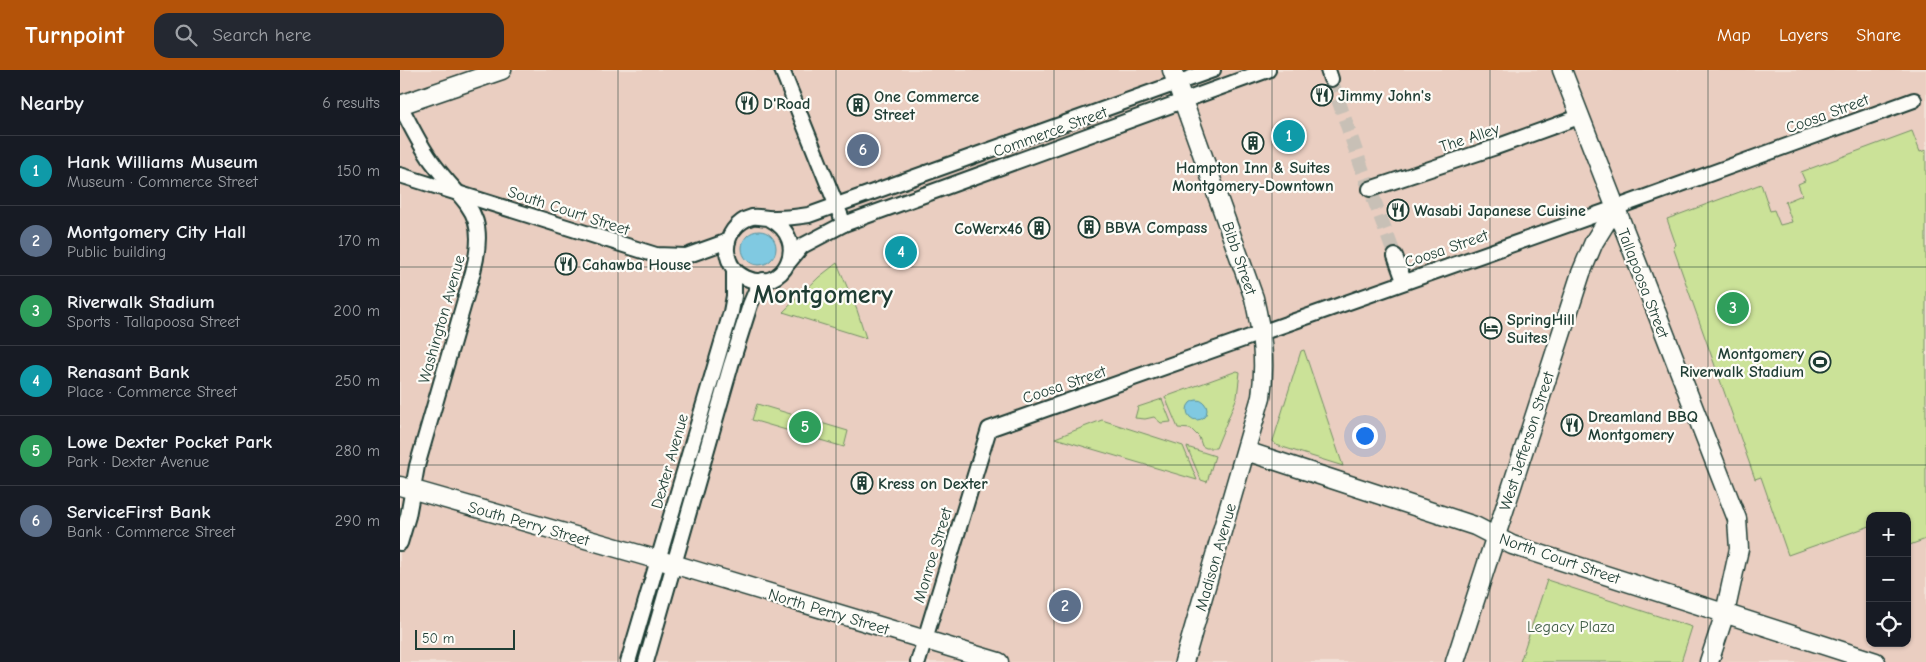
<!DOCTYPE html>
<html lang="en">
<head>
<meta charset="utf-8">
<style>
	body { margin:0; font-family:"Comic Neue",sans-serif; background:#242831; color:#f1f3f6 }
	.controls { position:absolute; right:15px; bottom:15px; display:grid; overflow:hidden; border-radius:10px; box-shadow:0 1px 4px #0004 }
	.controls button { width:45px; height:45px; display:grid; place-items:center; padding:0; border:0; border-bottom:1px solid #363941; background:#171b24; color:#f1f3f6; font:25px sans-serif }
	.scale { position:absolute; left:15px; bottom:12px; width:100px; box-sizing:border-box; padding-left:5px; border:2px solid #1f3d34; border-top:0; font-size:14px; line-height:18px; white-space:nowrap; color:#1f3d34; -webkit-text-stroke:4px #fdfcf7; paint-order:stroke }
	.you { position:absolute; left:964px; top:365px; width:18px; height:18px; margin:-12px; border:4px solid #fff; border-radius:50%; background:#1a73e8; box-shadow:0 0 0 8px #1a73e833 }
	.badge { display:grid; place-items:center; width:32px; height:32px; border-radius:50%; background:#b45309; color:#fff; font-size:16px; font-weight:700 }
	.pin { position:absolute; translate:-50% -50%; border:2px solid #fff; box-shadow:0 1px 5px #0006 }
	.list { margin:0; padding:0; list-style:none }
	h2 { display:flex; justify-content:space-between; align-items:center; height:65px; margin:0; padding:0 20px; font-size:21px }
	h2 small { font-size:16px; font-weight:400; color:#9ea1a6 }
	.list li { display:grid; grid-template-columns:32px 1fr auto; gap:15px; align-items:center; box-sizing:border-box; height:70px; padding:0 20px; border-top:1px solid #363941 }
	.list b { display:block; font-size:19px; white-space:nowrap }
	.list p { margin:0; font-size:16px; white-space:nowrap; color:#9ea1a6 }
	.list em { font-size:16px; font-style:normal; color:#9ea1a6 }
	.icon { flex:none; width:28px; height:28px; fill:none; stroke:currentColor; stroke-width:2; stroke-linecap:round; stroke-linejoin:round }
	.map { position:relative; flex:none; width:1526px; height:592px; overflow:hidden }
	header { display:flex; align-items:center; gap:30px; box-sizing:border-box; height:70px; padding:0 25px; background:#b45309; color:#fff }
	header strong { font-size:24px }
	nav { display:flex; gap:28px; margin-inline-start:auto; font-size:18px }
	.search { width:350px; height:45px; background:#242831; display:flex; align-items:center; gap:12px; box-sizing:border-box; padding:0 18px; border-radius:15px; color:#9ea1a6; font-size:19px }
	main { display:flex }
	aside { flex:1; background:#171b24 }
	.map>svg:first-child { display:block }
	.built { fill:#eacec1; fill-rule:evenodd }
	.green { fill:#cbe298; stroke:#759066 }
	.water { fill:#80c9e1; stroke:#59919c }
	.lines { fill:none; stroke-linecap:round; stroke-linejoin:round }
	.minor-tunnel { stroke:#c8c0b6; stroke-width:14; stroke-dasharray:14 7; stroke-linecap:butt }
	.minor-casing { stroke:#1f3d34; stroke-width:18 }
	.major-casing { stroke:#1f3d34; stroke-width:21 }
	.minor { stroke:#fdfcf7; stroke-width:14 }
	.major { stroke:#fdfcf7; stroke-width:18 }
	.grid { fill:none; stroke:#1f3d34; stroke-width:1; stroke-opacity:0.55 }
	.labels { text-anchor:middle; stroke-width:4.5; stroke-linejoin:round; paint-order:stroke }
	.poi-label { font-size:16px; font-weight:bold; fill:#1f3d34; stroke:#fdfcf7; text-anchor:start }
	.street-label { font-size:16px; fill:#1f3d34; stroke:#fdfcf7 }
	.park-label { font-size:16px; fill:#415e48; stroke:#fdfcf7 }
	.town-label { font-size:26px; font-weight:bold; fill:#1f3d34; stroke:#fdfcf7 }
</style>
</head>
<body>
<header>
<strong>Turnpoint</strong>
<div class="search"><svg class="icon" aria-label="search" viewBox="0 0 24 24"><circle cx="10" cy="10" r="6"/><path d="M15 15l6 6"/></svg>Search here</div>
<nav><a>Map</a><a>Layers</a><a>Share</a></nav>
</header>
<main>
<aside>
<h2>Nearby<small>6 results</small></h2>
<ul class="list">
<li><span class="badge" style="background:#0f9aa8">1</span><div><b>Hank Williams Museum</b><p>Museum · Commerce Street</p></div><em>150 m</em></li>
<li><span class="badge" style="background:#5c6f8a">2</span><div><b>Montgomery City Hall</b><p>Public building</p></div><em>170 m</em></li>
<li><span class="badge" style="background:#2e9e5b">3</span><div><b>Riverwalk Stadium</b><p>Sports · Tallapoosa Street</p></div><em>200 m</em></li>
<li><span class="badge" style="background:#0f9aa8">4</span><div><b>Renasant Bank</b><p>Place · Commerce Street</p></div><em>250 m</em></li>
<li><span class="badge" style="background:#2e9e5b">5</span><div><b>Lowe Dexter Pocket Park</b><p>Park · Dexter Avenue</p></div><em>280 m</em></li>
<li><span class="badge" style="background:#5c6f8a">6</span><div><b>ServiceFirst Bank</b><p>Bank · Commerce Street</p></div><em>290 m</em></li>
</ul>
</aside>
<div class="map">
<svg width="1526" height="592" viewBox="0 0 1526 592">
	<rect width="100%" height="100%" fill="#f2e1d7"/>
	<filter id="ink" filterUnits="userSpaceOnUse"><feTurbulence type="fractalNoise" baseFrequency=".02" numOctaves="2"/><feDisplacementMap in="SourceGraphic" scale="10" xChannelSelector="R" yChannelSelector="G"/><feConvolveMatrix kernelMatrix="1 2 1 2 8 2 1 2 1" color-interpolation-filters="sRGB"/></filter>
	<g filter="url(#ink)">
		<path class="built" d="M0,0H1526V592H0ZM1470,446H1507V573H1470Z"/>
		<g class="green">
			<polygon points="1512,61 1520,82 1526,80 1526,469 1507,476 1507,446 1470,446 1470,456 1388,485 1361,407 1355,409 1273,177 1276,175 1267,149 1361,114 1370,141 1374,140 1380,155 1392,152 1385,132 1402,125 1398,114 1405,111 1401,102"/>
			<polygon points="437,193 457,240 466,268 383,242 419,207"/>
			<polygon points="904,280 943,396 876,375 873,371 901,281"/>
			<polygon points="837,301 840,302 837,327 816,378 806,378 802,376 799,367 791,359 778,358 765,327"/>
			<polygon points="762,329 771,352 761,353 754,347 745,349 735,348 738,337"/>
			<polygon points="357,334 448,361 444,377 352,350"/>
			<polygon points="702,350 783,376 797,410 655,368"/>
			<polygon points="787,377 815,386 807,412 801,410"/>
			<polygon points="1147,510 1292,557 1281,592 1120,592"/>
		</g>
		<g class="water">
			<circle cx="359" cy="178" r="17"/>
			<circle cx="797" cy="340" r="10"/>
		</g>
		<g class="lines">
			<g class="minor-tunnel">
				<polyline points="931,9 967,113"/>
				<polyline points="973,127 995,186"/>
			</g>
			<g class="minor-casing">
				<g id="minor">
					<polyline points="382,0 444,154"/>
					<polyline points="928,0 931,9"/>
					<path d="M0,36C11,55 20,76 33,93C65,137 89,139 73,202L17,396L8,446L0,473"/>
					<polyline points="0,105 256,185 286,186 328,171"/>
					<polyline points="970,119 1096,77 1179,47"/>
					<path d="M370,149C412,171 383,225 346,208C335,203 328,193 327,181C326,166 337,151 352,147C360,146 367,149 375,148C386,148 397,147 409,145L813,0"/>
					<polyline points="995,186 1004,211"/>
					<polyline points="388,193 402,176 444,154 868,0"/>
					<polyline points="228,592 331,242 334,226 334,199"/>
					<polyline points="246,592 331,295 350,235 355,223 363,210"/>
					<polyline points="518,592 589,359 1215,138 1514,30"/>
				</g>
			</g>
			<g class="major-casing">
				<g id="major">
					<path d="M772,0L854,228C862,263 866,291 861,327L784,592"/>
					<polyline points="1162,0 1337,449 1339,479 1325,543 1309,592"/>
					<polyline points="0,35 102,0"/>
					<polyline points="846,381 1075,456 1112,475 1476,592"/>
					<polyline points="0,416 273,494 599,592"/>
					<polyline points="1055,592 1181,203 1194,172 1215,138"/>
				</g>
			</g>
			<use href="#minor" class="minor"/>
			<use href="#major" class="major"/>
		</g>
	</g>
	<path class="grid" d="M218,0V592M436,0V592M654,0V592M872,0V592M1090,0V592M1308,0V592M0,197H1526M0,395H1526"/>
	<defs>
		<g id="restaurant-ring" transform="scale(1.125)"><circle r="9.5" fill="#fdfcf7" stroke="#1f3d34" stroke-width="1.5"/><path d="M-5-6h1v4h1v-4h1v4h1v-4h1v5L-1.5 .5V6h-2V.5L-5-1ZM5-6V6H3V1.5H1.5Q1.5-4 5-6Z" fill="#1f3d34"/></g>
		<g id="building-ring" transform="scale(1.125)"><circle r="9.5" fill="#fdfcf7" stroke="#1f3d34" stroke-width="1.5"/><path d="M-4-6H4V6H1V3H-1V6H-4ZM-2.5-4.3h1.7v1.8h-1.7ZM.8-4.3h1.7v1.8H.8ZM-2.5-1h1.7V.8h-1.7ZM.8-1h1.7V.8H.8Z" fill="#1f3d34"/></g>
		<g id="hotel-ring" transform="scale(1.125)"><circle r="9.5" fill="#fdfcf7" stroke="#1f3d34" stroke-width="1.5"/><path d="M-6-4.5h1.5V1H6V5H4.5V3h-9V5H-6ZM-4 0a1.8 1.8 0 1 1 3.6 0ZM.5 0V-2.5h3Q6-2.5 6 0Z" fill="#1f3d34"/></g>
		<g id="stadium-ring" transform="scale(1.125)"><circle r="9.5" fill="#fdfcf7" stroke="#1f3d34" stroke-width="1.5"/><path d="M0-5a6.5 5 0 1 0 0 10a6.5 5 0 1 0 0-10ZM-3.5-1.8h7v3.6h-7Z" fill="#1f3d34"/></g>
	</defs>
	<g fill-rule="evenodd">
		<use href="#restaurant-ring" x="922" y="25"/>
		<use href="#restaurant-ring" x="347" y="33"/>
		<use href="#building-ring" x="458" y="35"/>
		<use href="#building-ring" x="853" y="73"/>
		<use href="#restaurant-ring" x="998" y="140"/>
		<use href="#building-ring" x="689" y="157"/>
		<use href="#building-ring" x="639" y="158"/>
		<use href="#restaurant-ring" x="166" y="194"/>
		<use href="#hotel-ring" x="1091" y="258"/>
		<use href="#stadium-ring" x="1420" y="292"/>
		<use href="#restaurant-ring" x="1172" y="355"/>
		<use href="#building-ring" x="462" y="413"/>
	</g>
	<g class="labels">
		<g class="poi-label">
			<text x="938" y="31">Jimmy John's</text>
			<text x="474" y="32">One Commerce<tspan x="474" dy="18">Street</tspan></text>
			<text x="363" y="39">D'Road</text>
			<text x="853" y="103" text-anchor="middle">Hampton Inn &amp; Suites<tspan x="853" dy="18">Montgomery-Downtown</tspan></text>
			<text x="1014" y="146">Wasabi Japanese Cuisine</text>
			<text x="705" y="163">BBVA Compass</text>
			<text x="623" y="164" text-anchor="end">CoWerx46</text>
			<text x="182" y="200">Cahawba House</text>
			<text x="1107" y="255">SpringHill<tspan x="1107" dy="18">Suites</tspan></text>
			<text x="1404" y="289" text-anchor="end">Montgomery<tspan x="1404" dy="18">Riverwalk Stadium</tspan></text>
			<text x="1188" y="352">Dreamland BBQ<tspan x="1188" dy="18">Montgomery</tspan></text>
			<text x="478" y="419">Kress on Dexter</text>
		</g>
		<g class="street-label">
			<text transform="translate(1427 43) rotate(-20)" y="6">Coosa Street</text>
			<text transform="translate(650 61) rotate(-20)" y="6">Commerce Street</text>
			<text transform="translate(1069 67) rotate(-18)" y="6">The Alley</text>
			<text transform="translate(169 140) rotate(18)" y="6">South Court Street</text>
			<text transform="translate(1046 178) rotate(-19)" y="6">Coosa Street</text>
			<text transform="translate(840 188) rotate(71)" y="6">Bibb Street</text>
			<text transform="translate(1244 213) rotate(69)" y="6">Tallapoosa Street</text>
			<text transform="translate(41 249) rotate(-74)" y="6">Washington Avenue</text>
			<text transform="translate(664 314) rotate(-19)" y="6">Coosa Street</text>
			<text transform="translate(1126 371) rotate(-72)" y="6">West Jefferson Street</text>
			<text transform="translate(269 391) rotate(-74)" y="6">Dexter Avenue</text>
			<text transform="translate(129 453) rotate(16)" y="6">South Perry Street</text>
			<text transform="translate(532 485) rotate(-73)" y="6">Monroe Street</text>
			<text transform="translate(815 487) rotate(-74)" y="6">Madison Avenue</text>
			<text transform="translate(1160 488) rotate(19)" y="6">North Court Street</text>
			<text transform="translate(429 541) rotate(17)" y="6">North Perry Street</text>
		</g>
		<g class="park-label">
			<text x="1171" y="562">Legacy Plaza</text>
		</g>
		<g class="town-label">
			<text x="423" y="233">Montgomery</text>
		</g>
	</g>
</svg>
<div class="controls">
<button>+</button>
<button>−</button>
<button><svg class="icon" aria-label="locate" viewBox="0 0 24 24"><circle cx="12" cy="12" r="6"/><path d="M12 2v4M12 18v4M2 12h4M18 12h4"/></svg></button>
</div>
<div class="scale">50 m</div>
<div class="you"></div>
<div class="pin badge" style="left:889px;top:66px;background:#0f9aa8">1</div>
<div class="pin badge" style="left:665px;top:536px;background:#5c6f8a">2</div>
<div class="pin badge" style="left:1333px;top:238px;background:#2e9e5b">3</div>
<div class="pin badge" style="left:501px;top:182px;background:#0f9aa8">4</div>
<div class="pin badge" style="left:405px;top:357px;background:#2e9e5b">5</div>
<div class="pin badge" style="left:463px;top:80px;background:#5c6f8a">6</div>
</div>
</main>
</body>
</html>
